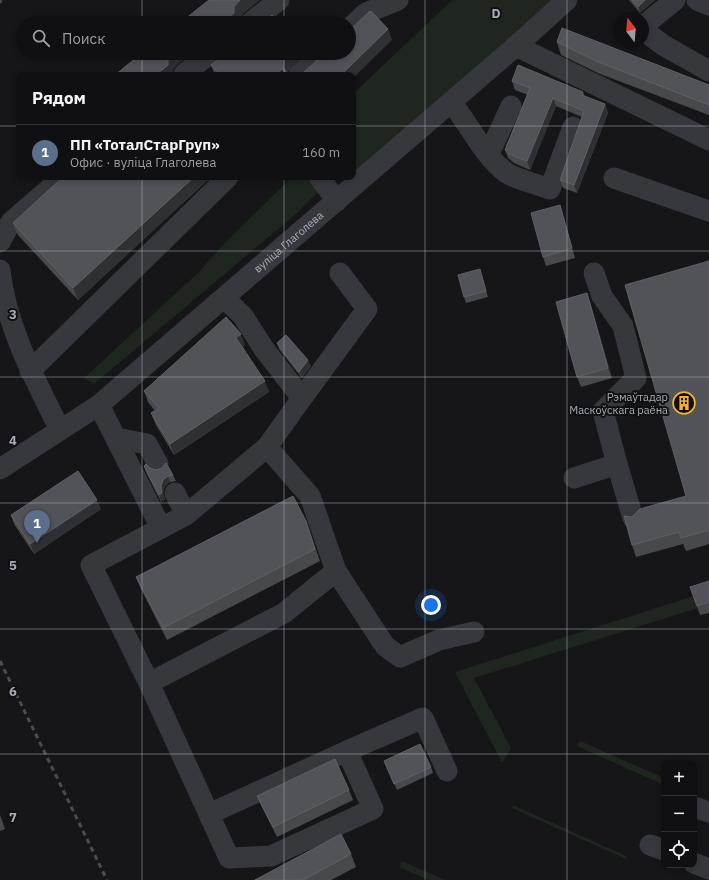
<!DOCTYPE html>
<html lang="ru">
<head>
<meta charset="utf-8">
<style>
	body { margin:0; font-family:"IBM Plex Sans",sans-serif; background:#19191b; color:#f1f3f6 }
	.controls { position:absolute; right:12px; bottom:12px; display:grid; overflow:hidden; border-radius:8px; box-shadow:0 2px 6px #0003 }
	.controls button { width:36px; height:36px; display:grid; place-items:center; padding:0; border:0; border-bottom:1px solid #303032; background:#101012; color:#f1f3f6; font:20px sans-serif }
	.compass { position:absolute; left:613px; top:12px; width:36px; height:36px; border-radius:50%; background:#101012; box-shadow:0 2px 6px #0003; rotate:344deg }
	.you { position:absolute; left:431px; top:605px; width:14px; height:14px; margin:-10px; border:3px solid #fff; border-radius:50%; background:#1a73e8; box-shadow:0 0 0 6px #1a73e833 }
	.badge { display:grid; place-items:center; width:26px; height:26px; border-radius:50%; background:#b45309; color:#fff; font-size:13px; font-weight:700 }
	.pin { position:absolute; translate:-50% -33px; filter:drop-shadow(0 1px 2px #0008) }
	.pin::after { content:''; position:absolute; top:21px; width:14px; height:12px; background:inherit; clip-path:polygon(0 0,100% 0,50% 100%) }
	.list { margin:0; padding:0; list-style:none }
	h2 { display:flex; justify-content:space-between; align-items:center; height:52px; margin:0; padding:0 16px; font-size:17px }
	h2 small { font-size:13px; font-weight:400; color:#9c9d9f }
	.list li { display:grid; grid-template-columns:26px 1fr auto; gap:12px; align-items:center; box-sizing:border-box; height:56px; padding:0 16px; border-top:1px solid #303032 }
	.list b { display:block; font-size:15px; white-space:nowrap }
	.list p { margin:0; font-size:13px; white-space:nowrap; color:#9c9d9f }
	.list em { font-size:13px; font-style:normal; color:#9c9d9f }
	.icon { flex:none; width:22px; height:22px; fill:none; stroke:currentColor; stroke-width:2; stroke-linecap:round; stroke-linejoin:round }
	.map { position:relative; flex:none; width:709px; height:880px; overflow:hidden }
	.search { position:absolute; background:#101012; box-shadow:0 2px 6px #0003; left:16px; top:16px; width:340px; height:44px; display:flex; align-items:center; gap:10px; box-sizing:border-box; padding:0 14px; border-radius:22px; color:#9c9d9f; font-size:15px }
	.panel { position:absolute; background:#101012; box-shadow:0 2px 6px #0003; left:16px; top:72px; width:340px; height:108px; border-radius:8px }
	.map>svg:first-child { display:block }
	.green { fill:#1e261f }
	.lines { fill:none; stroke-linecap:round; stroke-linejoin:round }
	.minor { stroke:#37383d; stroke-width:21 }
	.rail { stroke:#4a4c52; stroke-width:3; stroke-dasharray:5 4; stroke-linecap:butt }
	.wall { fill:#47494d }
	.shaded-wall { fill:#2f3033 }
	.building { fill:#525359; stroke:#5f6168 }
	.grid { fill:none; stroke:#a8adb8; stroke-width:1; stroke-opacity:0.55 }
	.labels { text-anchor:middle; stroke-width:4; stroke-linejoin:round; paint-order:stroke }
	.street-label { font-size:11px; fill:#a8adb8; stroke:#111113 }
	.poi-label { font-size:11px; fill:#a8adb8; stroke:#111113; text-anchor:end }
	.grid-label { font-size:13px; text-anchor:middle; font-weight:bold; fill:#a8adb8; stroke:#111113; stroke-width:4; stroke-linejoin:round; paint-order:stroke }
</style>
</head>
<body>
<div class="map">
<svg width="709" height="880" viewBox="0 0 709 880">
	<rect width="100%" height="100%" fill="#161618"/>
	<g class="green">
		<polygon points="452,0 562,0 349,183 345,177 353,177 353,94"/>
		<polygon points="292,177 306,177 319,191 296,214 94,384 84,378 198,273 224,244"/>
		<polygon points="694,596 698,608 474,678 511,748 502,763 455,672"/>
		<polygon points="580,741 664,778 664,785 577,746"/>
		<polygon points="513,805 626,856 626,859 512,808"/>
		<polygon points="402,861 445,880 429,880 399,867"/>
	</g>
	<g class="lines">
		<g class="minor">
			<polyline points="697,0 709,5"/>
			<polyline points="250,23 279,0"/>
			<polyline points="643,26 675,0"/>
			<polyline points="349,29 366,13 398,0"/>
			<polyline points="643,30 663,45 709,71"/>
			<polyline points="516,46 709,140"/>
			<polyline points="184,74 211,53"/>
			<polyline points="299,75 323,53"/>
			<path d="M451,102C469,124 482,153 504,171C511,178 540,185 550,189L573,127"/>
			<polyline points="489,154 511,106"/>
			<polyline points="319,177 337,201"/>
			<polyline points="614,178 709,211"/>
			<polyline points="0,242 11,222 63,177"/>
			<path d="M0,270C6,327 35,379 60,430"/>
			<polyline points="30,371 228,177"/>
			<polyline points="302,398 367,309 340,273"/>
			<polyline points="99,405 161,528"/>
			<polyline points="116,438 147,444 158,464"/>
			<polyline points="617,464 633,518"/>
			<path id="s1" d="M0,469L99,405L516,46L567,0"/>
			<polyline points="574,478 617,464 603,411 636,378 623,326 602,296 594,273"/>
			<polyline points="175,493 186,515 91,565 149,683 229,858 271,856 373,809 347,751 423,718 447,771"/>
			<polyline points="186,515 267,447 302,398 264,349 243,316 224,298"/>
			<polyline points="336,571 385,646 400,657 439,640 474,632"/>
			<polyline points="149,683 284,613 336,571 310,496 267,447"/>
			<polyline points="694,807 709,812"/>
			<polyline points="209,814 347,751"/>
			<polyline points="650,845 664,850"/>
			<polyline points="694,863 709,869"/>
		</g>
		<g class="rail">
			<polyline points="0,3 1,0"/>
			<polyline points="0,661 107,880"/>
		</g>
	</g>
	<g class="wall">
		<polygon points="629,0 655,0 640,13"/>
		<polygon points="557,42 709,85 709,115 600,74 561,55"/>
		<polygon points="306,53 288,71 288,73 291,75 215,75 211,65"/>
		<polygon points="512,81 583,92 585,97 605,104 608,113 577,193 563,188 560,180 582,117 556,106 530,170 514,163 508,158 505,150 528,95 515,90"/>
		<polygon points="63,177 211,177 78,300 18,235 13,223"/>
		<polygon points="560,205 563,215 575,258 546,266 543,257"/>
		<polygon points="709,261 709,544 686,551 683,544 636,557 632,545 632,517 686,496"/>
		<polygon points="480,269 488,297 466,303 464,297"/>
		<polygon points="590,302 612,378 581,387 577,377"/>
		<polygon points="277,343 311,366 302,378 279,349"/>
		<polygon points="245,345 243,347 269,392 174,455 156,425 151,413 155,411 148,402 144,391"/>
		<polygon points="144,466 150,468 173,475 176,481 170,482 165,486 163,493 165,499 161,502 146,472"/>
		<polygon points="101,509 34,554 14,524 11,515"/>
		<polygon points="306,521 320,561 167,640 141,589 136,577"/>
		<polygon points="709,581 709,613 700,615 690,587"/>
		<polygon points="384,761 431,767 433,773 397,790"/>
		<polygon points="349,790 353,800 277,837 261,805 257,796"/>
		<polygon points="0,815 5,829 0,831"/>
		<polygon points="351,854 356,867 331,880 255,880"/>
	</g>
	<g class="shaded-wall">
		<polygon points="240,0 260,0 243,14 239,19 238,23 221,23"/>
		<polygon points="645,0 655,0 640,13 638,7"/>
		<polygon points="388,29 392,40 353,78 353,75 341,75"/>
		<polygon points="172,53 192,53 177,65 173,70 173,75 158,75 158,73"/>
		<polygon points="291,53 306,53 288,71 288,74 285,72 283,66 284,60"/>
		<polygon points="282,69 285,75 275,75"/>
		<polygon points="553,98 556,106 530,170 527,161"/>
		<polygon points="605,104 608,113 577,193 574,185"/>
		<polygon points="194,177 211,177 78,300 73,288"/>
		<polygon points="587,293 590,302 612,378 608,368"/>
		<polygon points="241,334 245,345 241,349 236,338"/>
		<polygon points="308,360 311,366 302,378 299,372"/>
		<polygon points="265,381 269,392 174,455 170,444"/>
		<polygon points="168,476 170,482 165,486 163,493 165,499 161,502 159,495 161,486 163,480"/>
		<polygon points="97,500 101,509 34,554 30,544"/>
	</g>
	<g class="building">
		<polygon points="209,0 240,0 234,7 234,13 221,23 180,23"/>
		<polygon points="632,0 645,0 638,7"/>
		<polygon points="371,11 388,29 341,75 299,75 303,73 325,53 349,53 349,28 353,27 369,12"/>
		<polygon points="272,15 278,23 263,23"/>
		<polygon points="562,28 709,85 709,105 596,61 557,42"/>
		<polygon points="142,53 172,53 168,58 168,65 158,73 159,75 115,75"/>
		<polygon points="226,53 291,53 284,60 283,66 286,72 291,75 288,75 282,69 275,75 220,75 211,65"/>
		<polygon points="518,65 583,92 582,95 605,104 574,185 560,180 584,111 553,98 527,161 511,155 505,150 530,88 512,81"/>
		<polygon points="63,177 194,177 73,288 13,223"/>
		<polygon points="560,205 572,248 543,257 531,213"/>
		<polygon points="709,261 709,530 681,538 679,532 632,545 624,516 632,517 640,509 686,496 625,285"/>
		<polygon points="480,269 486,291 464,297 458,275"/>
		<polygon points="587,293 608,368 577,377 556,302"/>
		<polygon points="226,317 241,334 236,338 265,381 170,444 151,413 159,408 144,391"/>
		<polygon points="286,335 308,360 299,372 277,343"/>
		<polygon points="166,463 173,475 168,476 163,480 161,486 162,493 159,495 144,466 146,464 150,468 156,470 162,468"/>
		<polygon points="78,471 97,500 30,544 11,515"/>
		<polygon points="293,496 306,521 315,549 163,628 136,577"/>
		<polygon points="709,581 709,602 697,606 690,587"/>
		<polygon points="420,744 431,767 394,784 384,761"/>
		<polygon points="335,759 349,790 273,827 257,796"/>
		<polygon points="341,834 351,854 303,880 255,880"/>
	</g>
	<path class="grid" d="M142,0V23M284,0V23M425,0V880M567,0V880M142,53V75M284,53V75M0,126H19M353,126H709M142,177V880M284,177V880M0,251H709M0,377H709M0,503H709M0,629H709M0,754H709"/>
	<defs>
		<g id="building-ring" transform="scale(1.15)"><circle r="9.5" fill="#111113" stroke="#f2b134" stroke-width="1.5"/><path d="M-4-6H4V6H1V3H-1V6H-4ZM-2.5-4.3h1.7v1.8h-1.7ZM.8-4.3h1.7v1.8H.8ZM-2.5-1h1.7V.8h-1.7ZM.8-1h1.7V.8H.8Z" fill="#f2b134"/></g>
	</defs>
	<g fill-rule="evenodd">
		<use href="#building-ring" x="684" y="403"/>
	</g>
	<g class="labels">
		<g class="street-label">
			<text dy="4" stroke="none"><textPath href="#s1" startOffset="368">вуліца Глаголева</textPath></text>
		</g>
		<g class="poi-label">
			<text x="668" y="401">Рэмаўтадар<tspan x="668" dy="13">Маскоўскага раёна</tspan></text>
		</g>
	</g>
	<g class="grid-label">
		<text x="496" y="18">D</text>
		<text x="13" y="319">3</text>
		<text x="13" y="445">4</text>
		<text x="13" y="570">5</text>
		<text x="13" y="696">6</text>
		<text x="13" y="822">7</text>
	</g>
</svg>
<div class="controls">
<button>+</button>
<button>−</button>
<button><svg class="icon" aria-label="locate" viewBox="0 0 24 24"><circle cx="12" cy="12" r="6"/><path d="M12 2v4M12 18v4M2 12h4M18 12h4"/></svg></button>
</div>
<svg class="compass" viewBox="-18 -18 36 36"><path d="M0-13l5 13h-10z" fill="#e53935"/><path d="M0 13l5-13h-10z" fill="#9c9d9f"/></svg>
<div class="you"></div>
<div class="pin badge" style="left:37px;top:543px;background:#5c6f8a">1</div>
<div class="search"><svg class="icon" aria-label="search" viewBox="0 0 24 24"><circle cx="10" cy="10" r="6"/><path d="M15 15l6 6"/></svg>Поиск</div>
<section class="panel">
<h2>Рядом<small></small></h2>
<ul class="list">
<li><span class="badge" style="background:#5c6f8a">1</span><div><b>ПП «ТоталСтарГруп»</b><p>Офис · вуліца Глаголева</p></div><em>160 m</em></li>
</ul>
</section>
</div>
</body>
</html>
